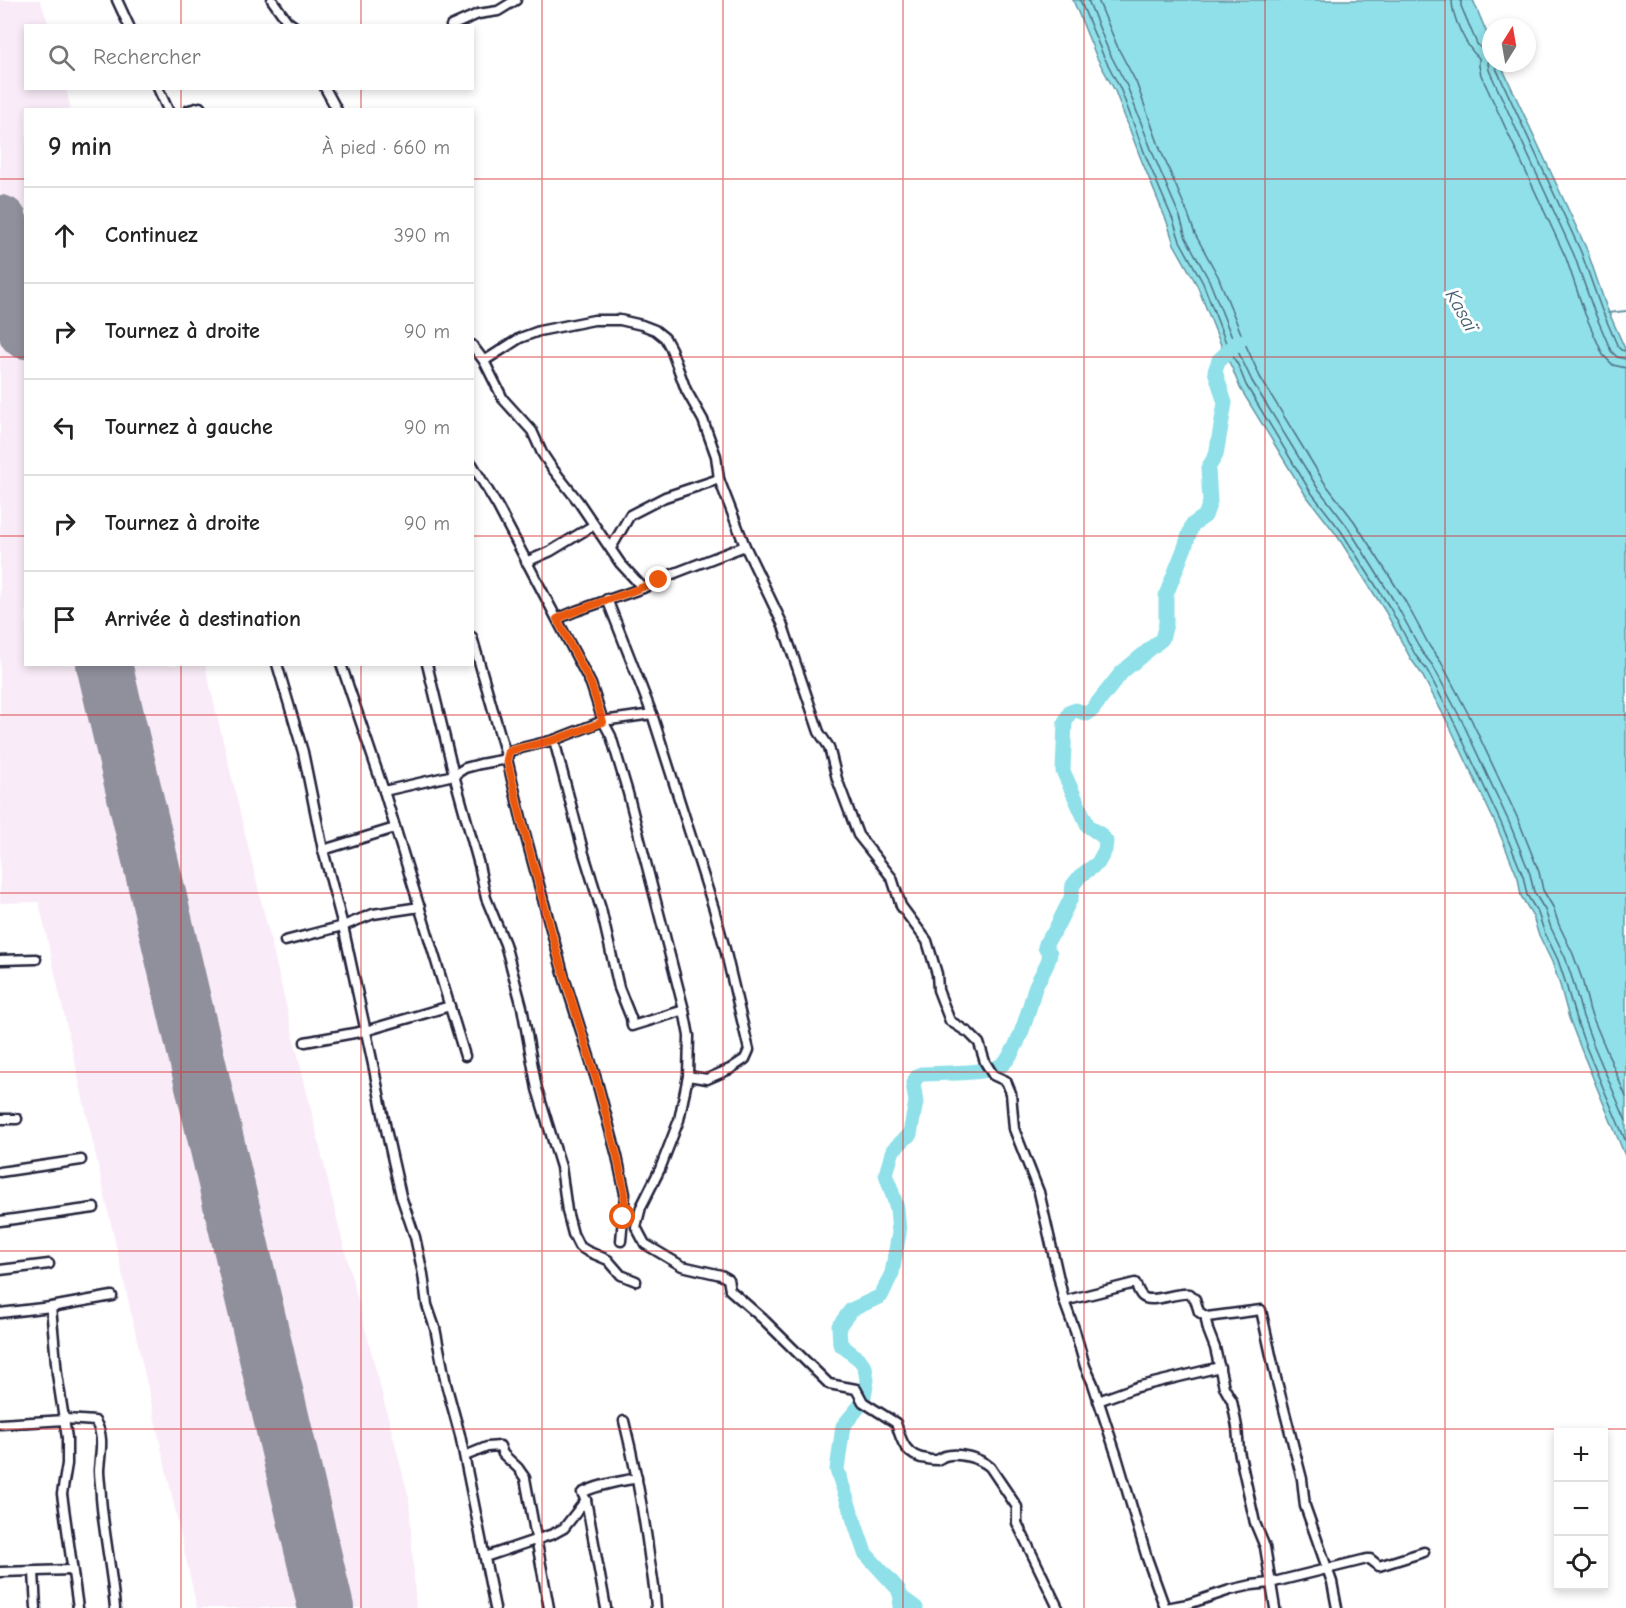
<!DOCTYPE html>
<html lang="fr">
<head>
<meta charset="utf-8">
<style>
	body { margin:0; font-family:"Comic Neue",sans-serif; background:#f2f2f2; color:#222 }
	.controls { position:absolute; right:18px; bottom:18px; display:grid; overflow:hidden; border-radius:0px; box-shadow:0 3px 9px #0003 }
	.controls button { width:54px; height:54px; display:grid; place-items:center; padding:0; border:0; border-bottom:2px solid #e0e0e0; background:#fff; color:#222; font:30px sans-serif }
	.compass { position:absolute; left:1482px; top:18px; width:54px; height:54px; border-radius:50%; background:#fff; box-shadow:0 3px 9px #0003; rotate:11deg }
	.stop { position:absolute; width:18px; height:18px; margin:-14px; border:4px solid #ea580c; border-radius:50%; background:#fff }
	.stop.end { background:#ea580c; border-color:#fff; box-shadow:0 2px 6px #0008 }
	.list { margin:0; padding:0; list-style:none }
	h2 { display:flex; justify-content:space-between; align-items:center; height:78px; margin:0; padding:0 24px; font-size:26px }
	h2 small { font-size:20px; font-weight:400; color:#767676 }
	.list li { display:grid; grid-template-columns:39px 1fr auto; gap:18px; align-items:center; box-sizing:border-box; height:96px; padding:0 24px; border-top:2px solid #e0e0e0 }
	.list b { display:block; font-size:22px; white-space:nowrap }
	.list em { font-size:20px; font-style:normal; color:#767676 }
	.icon { flex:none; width:33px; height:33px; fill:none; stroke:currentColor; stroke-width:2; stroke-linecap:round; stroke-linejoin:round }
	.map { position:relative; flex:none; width:1626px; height:1608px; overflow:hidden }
	.search { position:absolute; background:#fff; box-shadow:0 3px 9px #0003; left:24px; top:24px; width:450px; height:66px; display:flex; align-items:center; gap:15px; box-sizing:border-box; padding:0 21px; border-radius:0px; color:#767676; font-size:22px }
	.panel { position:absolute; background:#fff; box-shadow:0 3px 9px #0003; left:24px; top:108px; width:450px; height:558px; border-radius:0px }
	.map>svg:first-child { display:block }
	.built { fill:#f9ecf8 }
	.water { fill:#8fe0e8; stroke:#6394a3; stroke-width:1.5 }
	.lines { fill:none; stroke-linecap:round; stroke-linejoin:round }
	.shore { stroke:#4e6e80; stroke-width:1.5 }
	.stream { stroke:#6394a3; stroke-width:2 }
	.river { stroke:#8fe0e8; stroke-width:15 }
	.runway { stroke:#90909d; stroke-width:56 }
	.street-casing { stroke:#22223b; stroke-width:13 }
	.street { stroke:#fff; stroke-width:8 }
	.route { stroke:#ea580c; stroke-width:8 }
	.grid { fill:none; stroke:#d62828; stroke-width:1.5; stroke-opacity:0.55 }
	.labels { text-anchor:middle; stroke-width:6; stroke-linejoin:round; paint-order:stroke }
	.water-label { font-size:20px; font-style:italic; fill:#435b6f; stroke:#fff }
</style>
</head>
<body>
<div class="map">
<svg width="1626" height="1608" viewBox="0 0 1626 1608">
	<rect width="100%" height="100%" fill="#fff"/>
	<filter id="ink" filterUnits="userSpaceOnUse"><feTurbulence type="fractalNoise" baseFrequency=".0167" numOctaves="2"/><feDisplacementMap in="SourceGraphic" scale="12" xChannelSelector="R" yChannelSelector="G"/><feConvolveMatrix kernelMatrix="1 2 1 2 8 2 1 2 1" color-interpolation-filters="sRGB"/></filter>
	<g filter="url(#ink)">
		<polygon class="built" points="0,0 40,0 49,25 26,26 26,88 66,89 71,109 26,110 26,664 205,665 339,1227 409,1498 416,1608 197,1608 39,902 0,903"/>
		<polygon class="water" points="1073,0 1473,0 1491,43 1491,63 1500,63 1587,250 1606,306 1626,351 1626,1158 1581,1049 1569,1018 1560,985 1552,962 1538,933 1533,916 1521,896 1518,878 1497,827 1451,729 1421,673 1411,659 1385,611 1336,534 1305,494 1240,388 1232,368 1223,350 1197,285 1174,244 1167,222 1141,159 1115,91 1097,58"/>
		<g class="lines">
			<g class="shore">
				<polyline points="1080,0 1103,55 1120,88 1146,157 1173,220 1180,241 1203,283 1228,348 1238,365 1246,385 1310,491 1341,531 1390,608 1416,656 1427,670 1456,726 1502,825 1523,876 1527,895 1538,913 1544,931 1558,960 1566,984 1575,1016 1586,1047 1626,1142"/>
				<polyline points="1088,0 1109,52 1127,86 1153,154 1180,217 1186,238 1209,280 1235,345 1252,381 1317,487 1347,526 1396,604 1422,652 1433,666 1463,723 1509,822 1530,874 1534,892 1545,910 1551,928 1565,957 1573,981 1582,1014 1593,1044 1626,1121"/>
				<polyline points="1098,0 1118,48 1136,82 1161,151 1188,214 1195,234 1218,276 1244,341 1260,377 1324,482 1354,521 1404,599 1430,647 1441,662 1471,719 1518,819 1539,872 1543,890 1553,907 1559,925 1573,954 1582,979 1590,1011 1626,1097"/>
				<path d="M1452,0C1452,17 1466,47 1479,58V66L1481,75L1566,258L1585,314L1603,355L1613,365L1626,368"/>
				<polyline points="1461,0 1461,6 1477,44 1482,49 1491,53"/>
				<polyline points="1491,55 1488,63 1489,70 1574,255 1594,311 1611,351 1617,357 1626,359"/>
				<polyline points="1495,63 1496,68 1581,252 1601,308 1618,347 1621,350 1626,351"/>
			</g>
			<polyline class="stream" points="1608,313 1626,311"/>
			<g class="river">
				<polyline points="901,1597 916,1608"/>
				<path d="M900,1608L901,1597L898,1589L865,1553L837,1470L843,1426L863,1402L867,1380L865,1367L860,1360L840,1344L839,1326L851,1310L881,1296L892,1273L899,1233L897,1208L886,1174L893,1150L910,1134L916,1102L913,1083L917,1077L921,1074C939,1073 987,1074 1000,1066C1017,1056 1029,1010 1034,991C1038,977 1049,967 1050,953L1045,947L1047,941L1054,932L1071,898L1073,885L1080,876L1098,863L1105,850L1106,841L1101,835L1088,826L1063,771L1065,722L1070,712L1076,710L1087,714L1092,710L1122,672L1162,639L1166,624V595L1185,547L1192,525L1205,516L1210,502L1208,468L1216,455L1225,403L1215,371L1219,360L1239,341"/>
			</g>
			<g class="runway">
				<polyline points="0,223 26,331"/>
				<polyline points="104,664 326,1608"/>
			</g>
			<g class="street-casing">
				<g id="street">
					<polyline points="117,0 129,26"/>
					<polyline points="272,0 287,21 294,26"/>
					<polyline points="451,26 478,14 498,11 516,0"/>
					<polyline points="158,88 168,110"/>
					<polyline points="325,88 337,110"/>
					<polyline points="189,110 200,107 202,110"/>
					<polyline points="472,345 484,361 503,399 532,431 542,453 552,468 578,501 620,563 643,588"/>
					<polyline points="484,361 520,338 539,331 594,320 620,320 642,325 655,330 665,338 671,349 686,390 703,420 716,456 719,479 745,546 782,623 819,732 829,747 837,779 858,835 892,878 901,906 927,941 937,974 938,990 950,1021 969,1033 979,1043 985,1062 993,1075 1006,1081 1011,1093 1014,1129 1039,1192 1064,1301 1075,1331 1085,1366 1093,1384 1117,1457 1147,1558 1165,1608"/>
					<path d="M472,464L498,507L591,684L603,721L611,736L628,793L684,1010L689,1036L688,1076L679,1120L660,1169L641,1207L636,1227L645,1244L682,1266L721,1275L728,1279L730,1290L763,1319L829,1384L856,1389L863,1402L896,1423C901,1441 906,1457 927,1459C928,1460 935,1460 937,1460C940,1459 942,1457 945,1456C958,1452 980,1458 990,1467L1017,1507V1523L1058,1608"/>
					<polyline points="611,548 630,515 665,497 719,479"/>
					<polyline points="526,562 551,551 594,525"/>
					<polyline points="607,599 652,714 714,909 725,949 749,1050 745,1059 730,1069 707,1079 688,1076"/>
					<polyline points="557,619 576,611 643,588 675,573 745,546"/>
					<polyline points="472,637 507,759 523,826 564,977 597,1082 617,1156 625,1194 621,1241"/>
					<polyline points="277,664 303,752 323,850 343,926 374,1069 387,1134 401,1196 415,1237 423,1274 427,1305 435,1328 446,1384 460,1435 495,1608"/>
					<polyline points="341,664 384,791 465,1056"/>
					<polyline points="427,664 454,775 479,865 486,898 505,944 522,1007 537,1089 561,1167 567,1211 573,1234 579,1246 587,1251 608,1260 621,1275 636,1281"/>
					<polyline points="554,740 584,854 601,909 619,988 631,1018 632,1026 684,1010"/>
					<polyline points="384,791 454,775 465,768 480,764 507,759 509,751 554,740 603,721 652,714"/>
					<polyline points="323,850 395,828"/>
					<polyline points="285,941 343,926 373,914 420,907"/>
					<polyline points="0,960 36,959"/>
					<polyline points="305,1042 365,1031 450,1006"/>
					<polyline points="0,1119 17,1119"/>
					<polyline points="0,1172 81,1160"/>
					<polyline points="0,1221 94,1208"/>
					<polyline points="0,1270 49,1264"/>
					<path d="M1064,1301L1135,1283C1137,1287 1139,1293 1142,1296C1151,1305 1177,1291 1190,1294L1195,1299L1199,1312L1207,1317L1261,1310L1276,1378L1302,1479L1305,1506L1332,1582L1337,1608"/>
					<polyline points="51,1307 57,1374 67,1438 67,1464 62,1494 78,1608"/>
					<polyline points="0,1313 51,1307 112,1296"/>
					<polyline points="1207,1317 1206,1320 1208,1330 1215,1348 1224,1387 1232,1401 1237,1427 1239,1451 1255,1523 1265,1547 1275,1608"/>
					<polyline points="1098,1401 1137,1387 1220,1367"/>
					<path d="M624,1421C636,1468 644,1515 650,1562C653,1578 655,1592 656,1608"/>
					<path d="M0,1424L65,1420L66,1419L95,1421C105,1436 100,1453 99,1470C99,1479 101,1489 101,1498C104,1535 112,1571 115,1608"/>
					<polyline points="465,1456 487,1447 500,1446 503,1454 518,1468 525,1478 549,1608"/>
					<polyline points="586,1500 606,1608"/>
					<path d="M485,1557L553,1534L564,1528L586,1500L582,1493C599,1484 619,1482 637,1478"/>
					<polyline points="0,1572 72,1570"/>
					<polyline points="34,1572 36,1608"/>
					<polyline points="1166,1608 1188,1604 1230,1590 1252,1585 1270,1583 1367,1559 1370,1559 1379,1566 1424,1552"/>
				</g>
			</g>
			<use href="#street" class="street"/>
		</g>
	</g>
	<g class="lines" filter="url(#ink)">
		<path class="route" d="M623,1217L625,1194L617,1156L597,1082L558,956L523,826L507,759L509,751L554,740L603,722L591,684L557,619C590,604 626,596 659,580"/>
	</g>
	<path class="grid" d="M181,0V26M361,0V26M542,0V1608M723,0V1608M903,0V1608M1084,0V1608M1265,0V1608M1445,0V1608M181,88V110M361,88V110M0,179H26M472,179H1626M0,357H26M472,357H1626M0,536H26M472,536H1626M181,664V1608M361,664V1608M0,715H1626M0,893H1626M0,1072H1626M0,1251H1626M0,1429H1626"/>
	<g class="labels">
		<g class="water-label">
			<text transform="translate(1462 310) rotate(61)" y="7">Kasaï</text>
		</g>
	</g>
</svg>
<div class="controls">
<button>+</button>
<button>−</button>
<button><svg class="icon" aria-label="locate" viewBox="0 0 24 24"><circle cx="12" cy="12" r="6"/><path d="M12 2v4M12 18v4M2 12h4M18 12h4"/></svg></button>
</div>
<svg class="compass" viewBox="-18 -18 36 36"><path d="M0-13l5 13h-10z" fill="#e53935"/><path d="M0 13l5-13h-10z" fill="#767676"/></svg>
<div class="stop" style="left:623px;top:1217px"></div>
<div class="stop end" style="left:659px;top:580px"></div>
<div class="search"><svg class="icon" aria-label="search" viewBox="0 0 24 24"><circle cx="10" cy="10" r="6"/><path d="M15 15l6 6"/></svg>Rechercher</div>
<section class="panel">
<h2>9 min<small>À pied · 660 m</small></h2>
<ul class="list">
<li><svg class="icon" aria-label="ahead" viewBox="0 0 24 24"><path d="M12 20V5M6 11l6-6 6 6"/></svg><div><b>Continuez</b></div><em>390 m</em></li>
<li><svg class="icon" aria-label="right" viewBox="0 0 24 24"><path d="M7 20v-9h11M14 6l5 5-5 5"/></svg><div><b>Tournez à droite</b></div><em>90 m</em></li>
<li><svg class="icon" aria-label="left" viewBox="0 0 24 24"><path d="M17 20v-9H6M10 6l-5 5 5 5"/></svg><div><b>Tournez à gauche</b></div><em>90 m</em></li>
<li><svg class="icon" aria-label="right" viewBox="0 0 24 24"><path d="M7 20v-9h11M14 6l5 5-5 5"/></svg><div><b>Tournez à droite</b></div><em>90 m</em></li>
<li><svg class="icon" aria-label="arrive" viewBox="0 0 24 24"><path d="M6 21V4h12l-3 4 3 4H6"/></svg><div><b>Arrivée à destination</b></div></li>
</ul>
</section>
</div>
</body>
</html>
